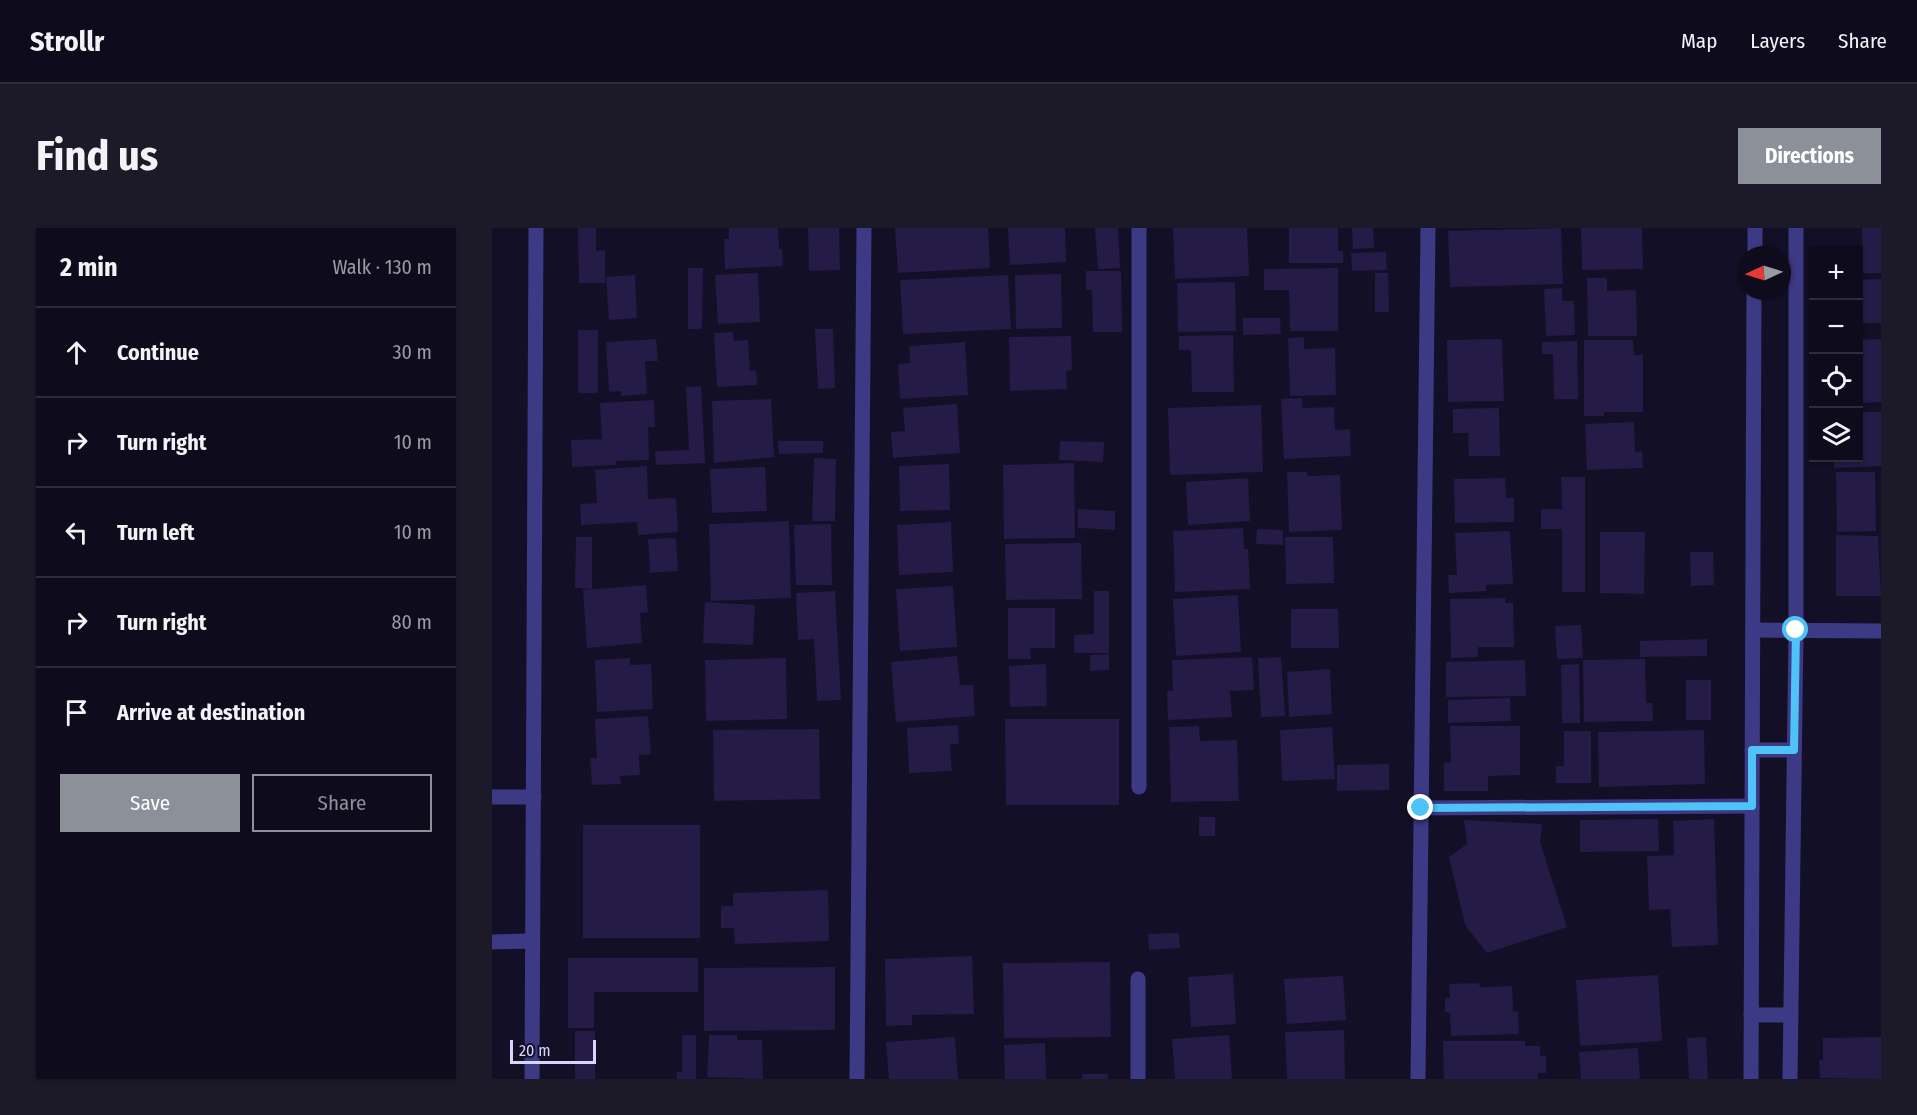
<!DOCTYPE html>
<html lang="en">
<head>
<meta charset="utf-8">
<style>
	body { margin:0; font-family:"Fira Sans Condensed",sans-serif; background:#1c1929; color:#f1f3f6 }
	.controls { position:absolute; right:18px; top:18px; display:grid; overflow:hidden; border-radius:0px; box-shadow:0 2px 4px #0004 }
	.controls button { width:54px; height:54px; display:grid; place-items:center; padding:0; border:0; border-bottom:2px solid #2e2b3b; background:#0e0b1c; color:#f1f3f6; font:30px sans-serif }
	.compass { position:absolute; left:1245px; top:18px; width:54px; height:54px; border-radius:50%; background:#0e0b1c; box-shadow:0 2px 4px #0004; rotate:266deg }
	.scale { position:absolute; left:18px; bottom:15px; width:86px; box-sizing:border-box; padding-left:6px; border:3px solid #d9d4ff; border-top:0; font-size:16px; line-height:21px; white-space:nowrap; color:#d9d4ff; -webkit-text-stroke:4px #130f26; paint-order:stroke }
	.stop { position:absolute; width:18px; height:18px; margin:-14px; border:4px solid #4fc3f7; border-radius:50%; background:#fff }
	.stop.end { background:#4fc3f7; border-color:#fff; box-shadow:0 2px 6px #0008 }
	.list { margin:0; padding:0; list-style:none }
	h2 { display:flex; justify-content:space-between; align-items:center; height:78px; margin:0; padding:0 24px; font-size:26px }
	h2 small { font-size:20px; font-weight:400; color:#9b9ba3 }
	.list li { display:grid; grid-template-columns:39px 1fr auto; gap:18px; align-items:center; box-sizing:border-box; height:90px; padding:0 24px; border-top:2px solid #2e2b3b }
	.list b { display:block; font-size:22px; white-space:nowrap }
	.list em { font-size:20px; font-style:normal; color:#9b9ba3 }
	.actions { display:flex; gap:12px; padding:18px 24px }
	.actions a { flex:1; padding:14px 0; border:2px solid #8c9099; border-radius:0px; text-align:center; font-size:21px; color:#8c9099 }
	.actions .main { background:#8c9099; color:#fff }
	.icon { flex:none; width:33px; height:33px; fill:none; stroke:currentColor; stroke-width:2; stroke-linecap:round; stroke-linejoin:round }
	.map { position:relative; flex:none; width:1389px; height:851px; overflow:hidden; border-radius:0px }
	header { display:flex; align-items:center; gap:36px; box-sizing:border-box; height:84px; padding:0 30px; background:#0e0b1c; border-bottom:2px solid #2e2b3b }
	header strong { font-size:28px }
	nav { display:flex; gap:33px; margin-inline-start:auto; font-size:21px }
	.intro { display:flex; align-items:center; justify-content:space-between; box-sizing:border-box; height:144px; padding:0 36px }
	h1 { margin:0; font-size:42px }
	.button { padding:15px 27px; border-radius:0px; background:#8c9099; color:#fff; font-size:21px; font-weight:700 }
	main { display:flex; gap:36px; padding:0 36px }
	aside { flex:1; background:#0e0b1c; border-radius:0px; box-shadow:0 2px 4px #0004 }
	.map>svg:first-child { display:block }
	.building { fill:#241b47 }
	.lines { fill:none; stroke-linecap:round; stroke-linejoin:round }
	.minor { stroke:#3d3a85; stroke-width:15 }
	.route { stroke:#4fc3f7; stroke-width:8 }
</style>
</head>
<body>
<header>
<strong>Strollr</strong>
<nav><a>Map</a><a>Layers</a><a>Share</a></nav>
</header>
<div class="intro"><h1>Find us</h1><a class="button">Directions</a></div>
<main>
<aside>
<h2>2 min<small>Walk · 130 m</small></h2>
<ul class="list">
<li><svg class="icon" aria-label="ahead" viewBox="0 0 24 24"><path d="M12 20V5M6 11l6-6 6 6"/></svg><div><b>Continue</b></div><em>30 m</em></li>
<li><svg class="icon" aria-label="right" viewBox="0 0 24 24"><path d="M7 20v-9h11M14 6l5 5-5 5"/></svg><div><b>Turn right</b></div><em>10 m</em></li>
<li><svg class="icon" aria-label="left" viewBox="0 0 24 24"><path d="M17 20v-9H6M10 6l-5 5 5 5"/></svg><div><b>Turn left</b></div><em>10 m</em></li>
<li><svg class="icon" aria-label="right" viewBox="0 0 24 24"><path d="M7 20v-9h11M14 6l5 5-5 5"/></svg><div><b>Turn right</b></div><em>80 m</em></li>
<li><svg class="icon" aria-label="arrive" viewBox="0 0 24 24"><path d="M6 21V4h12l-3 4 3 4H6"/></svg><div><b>Arrive at destination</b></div></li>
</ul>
<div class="actions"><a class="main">Save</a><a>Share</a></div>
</aside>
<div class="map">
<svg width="1389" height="851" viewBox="0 0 1389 851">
	<rect width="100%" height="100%" fill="#130f26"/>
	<g class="building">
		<polygon points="86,0 104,0 104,23 113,22 113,55 87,55"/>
		<polygon points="237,0 286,0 287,21 290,21 291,38 233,41 232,11 237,11"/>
		<polygon points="316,0 347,0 348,42 317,43"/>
		<polygon points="403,0 496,0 498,40 406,45"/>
		<polygon points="516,0 573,0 574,34 518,37"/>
		<polygon points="603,0 626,0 628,40 606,41"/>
		<polygon points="681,0 755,0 757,48 683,51"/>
		<polygon points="797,0 846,0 846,23 851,23 851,35 797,35"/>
		<polygon points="860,0 881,0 882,20 861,21"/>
		<polygon points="1069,0 1071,56 958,59 956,3"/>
		<polygon points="1089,0 1150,0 1151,41 1090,42"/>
		<polygon points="1370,0 1389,0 1389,45 1371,45"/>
		<polygon points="894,24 895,42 860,43 859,25"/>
		<polygon points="196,40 211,40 210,101 196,101"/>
		<polygon points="846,40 846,103 798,103 797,62 772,62 772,41"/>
		<polygon points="594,43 629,43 630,104 601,104 600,62 594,62"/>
		<polygon points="266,45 268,94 226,96 223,47"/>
		<polygon points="883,45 896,45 897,84 883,84"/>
		<polygon points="569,46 570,100 524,101 523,47"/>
		<polygon points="143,47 145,90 117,92 114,49"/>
		<polygon points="516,47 519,101 411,106 408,52"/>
		<polygon points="1095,50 1115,50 1115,63 1144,62 1145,108 1096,108"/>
		<polygon points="1389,51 1389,95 1369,95 1367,52"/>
		<polygon points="743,54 744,103 686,104 685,55"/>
		<polygon points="1070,60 1070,73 1082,73 1083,107 1054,108 1052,61"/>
		<polygon points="751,90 788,90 789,106 751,107"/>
		<polygon points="323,101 341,101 343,160 326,161"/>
		<rect x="86" y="102" width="20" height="63"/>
		<polygon points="241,104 242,113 256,112 258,143 264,142 265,157 225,159 222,105"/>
		<polygon points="741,107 742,164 700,164 699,122 687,122 687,108"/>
		<polygon points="579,108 580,142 574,143 575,161 518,163 517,109"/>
		<polygon points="812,109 812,121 843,120 844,167 798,168 796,110"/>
		<polygon points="164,111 166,133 153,133 155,166 129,168 129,163 117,164 114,114"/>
		<polygon points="1010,111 1012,173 956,174 955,112"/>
		<polygon points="1389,111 1389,174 1366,175 1366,112"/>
		<polygon points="1092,112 1141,112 1142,127 1151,127 1151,184 1112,184 1112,188 1092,188"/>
		<polygon points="1085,113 1086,171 1062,171 1061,126 1050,126 1050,114"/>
		<polygon points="473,114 476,167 408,171 406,136 418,135 417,118"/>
		<polygon points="209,158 213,235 164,237 163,223 197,222 194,159"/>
		<polygon points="810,170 811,180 842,179 843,202 858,201 859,228 792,231 789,171"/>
		<polygon points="279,171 282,229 222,235 220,173"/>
		<polygon points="162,172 163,199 156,199 157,232 124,233 124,237 80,239 79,212 110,211 108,175"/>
		<polygon points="465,176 468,225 401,230 399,204 413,203 411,180"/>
		<polygon points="769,177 771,244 678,247 676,180"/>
		<polygon points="1007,180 1008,228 977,228 976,205 961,205 961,181"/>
		<polygon points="1366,184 1389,184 1389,238 1342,240 1341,230 1366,230"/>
		<polygon points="1142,194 1143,224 1150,223 1151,240 1095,242 1093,196"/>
		<polygon points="286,213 331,213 331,225 287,226"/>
		<polygon points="568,213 612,214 611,234 567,232"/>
		<polygon points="322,230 344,231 343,293 320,293"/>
		<polygon points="582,235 583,310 512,311 511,237"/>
		<polygon points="457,236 458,282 408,283 407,238"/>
		<polygon points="155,238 156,271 184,270 186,304 146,307 145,294 89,297 88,276 105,275 103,242"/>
		<polygon points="273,239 275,283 220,285 218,241"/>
		<polygon points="795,244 815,244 815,248 848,247 850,302 797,304"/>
		<polygon points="1344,244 1383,244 1384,303 1345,304"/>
		<polygon points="1069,249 1093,249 1093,364 1070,364 1070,301 1049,301 1049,281 1070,281"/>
		<polygon points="756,250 758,293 696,297 694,254"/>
		<polygon points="1013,250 1014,270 1022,270 1022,294 963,295 962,251"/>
		<polygon points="586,281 623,283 623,302 586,300"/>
		<polygon points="297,293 299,370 219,373 217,296"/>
		<polygon points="459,294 461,344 407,347 405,297"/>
		<polygon points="339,296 340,357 304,357 302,297"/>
		<polygon points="751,300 752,321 756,321 758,361 683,364 681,303"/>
		<polygon points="765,301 791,302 791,317 764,316"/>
		<polygon points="1018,303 1021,356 994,357 994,363 957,365 956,347 965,347 963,305"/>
		<polygon points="1108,304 1153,304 1152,366 1108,365"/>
		<polygon points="1344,307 1386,308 1389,368 1344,368"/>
		<polygon points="84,309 100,309 100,361 83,360"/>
		<polygon points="793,309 841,309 842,355 794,356"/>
		<polygon points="184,310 186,343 158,345 156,311"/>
		<polygon points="589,315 590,371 514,372 513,316"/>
		<polygon points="1198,324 1221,324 1222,357 1199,358"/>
		<polygon points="154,357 156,384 148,385 150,415 95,420 91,362"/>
		<polygon points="461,358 465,419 408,423 404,361"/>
		<polygon points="343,363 349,472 325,473 322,411 306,412 304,365"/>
		<polygon points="602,363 617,363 617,425 582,425 582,407 602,406"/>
		<polygon points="746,367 749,424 684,428 681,371"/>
		<polygon points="1013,370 1013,375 1021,375 1022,419 986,419 986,429 959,430 958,371"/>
		<polygon points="213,374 263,377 261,417 211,415"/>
		<polygon points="516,380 563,380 563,420 538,420 539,431 516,431"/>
		<polygon points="799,381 846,381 847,420 799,420"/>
		<polygon points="1089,397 1091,430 1065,431 1063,398"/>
		<polygon points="1215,411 1215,428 1148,429 1148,413"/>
		<polygon points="617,426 617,442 598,443 598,427"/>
		<polygon points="465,428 468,457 481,457 483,488 404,494 399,434"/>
		<polygon points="760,429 762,462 738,463 740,489 676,492 675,463 681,463 680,432"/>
		<polygon points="789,429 793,488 769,489 766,430"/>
		<polygon points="138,430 138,437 159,436 161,481 105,484 103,432"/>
		<polygon points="294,430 295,491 214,493 213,432"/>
		<polygon points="1153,431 1154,475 1160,475 1161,493 1092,494 1091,432"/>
		<polygon points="1033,432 1034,468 954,469 954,434"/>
		<polygon points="554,436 555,478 518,479 517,438"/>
		<polygon points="1087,436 1088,495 1070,495 1069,437"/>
		<polygon points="838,441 840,486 797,489 795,444"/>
		<rect x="1194" y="452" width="25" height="40"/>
		<polygon points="1018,470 1019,493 956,495 956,472"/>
		<polygon points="156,488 159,526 147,527 148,547 128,548 129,556 100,557 98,530 105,530 103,491"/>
		<polygon points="513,491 627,491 627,577 514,577"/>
		<polygon points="466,497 467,516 458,516 460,543 417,545 415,500"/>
		<polygon points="707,498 708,513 745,512 747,573 679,574 677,499"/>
		<polygon points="958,498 1028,498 1028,547 996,548 996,563 952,563 952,534 959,535"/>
		<polygon points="840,499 843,551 790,553 788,502"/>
		<polygon points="327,501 328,571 222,573 221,502"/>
		<polygon points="1212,502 1213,556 1107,559 1106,504"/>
		<polygon points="1072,503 1099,503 1099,555 1064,555 1064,538 1072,538"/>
		<polygon points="897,536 897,562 845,563 845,537"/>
		<rect x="707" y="589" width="16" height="19"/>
		<polygon points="1166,591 1167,623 1088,624 1088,592"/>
		<polygon points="1222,591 1226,717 1180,719 1178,681 1157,682 1155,628 1182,627 1181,593"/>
		<polygon points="972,592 1050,596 1048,614 1075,699 995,725 973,697 957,629 975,616"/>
		<rect x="91" y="597" width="117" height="113"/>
		<polygon points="336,662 337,713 243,716 242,700 229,700 229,678 241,678 241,665"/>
		<polygon points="687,705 688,720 657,722 656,706"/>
		<polygon points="480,728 482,786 420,787 420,797 394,798 393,731"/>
		<polygon points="76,730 206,730 206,764 102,764 102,800 76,800"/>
		<polygon points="618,734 619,809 512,810 511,735"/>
		<polygon points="343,739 343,802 212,803 212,740"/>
		<polygon points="741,746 744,796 699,799 696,749"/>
		<polygon points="1166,747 1170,813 1088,818 1084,752"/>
		<polygon points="851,748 854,792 795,796 792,751"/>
		<polygon points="987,755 988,759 1020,758 1021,784 1026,783 1027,806 959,808 958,785 953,784 953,770 958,770 957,756"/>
		<polygon points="852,802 853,851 795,851 793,804"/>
		<rect x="83" y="803" width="20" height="48"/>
		<polygon points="190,807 204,807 204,851 185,851 185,844 190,844"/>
		<polygon points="217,807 245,807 245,812 270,812 271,851 215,849"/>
		<polygon points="737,807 740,851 683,851 680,811"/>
		<polygon points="463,809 466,851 397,851 394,814"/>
		<polygon points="1214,809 1216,851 1197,851 1195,810"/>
		<polygon points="1389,809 1389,851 1328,850 1327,832 1331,832 1331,810"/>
		<polygon points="951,813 1033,813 1033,818 1048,818 1048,828 1054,828 1054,845 1046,845 1046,851 952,851"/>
		<polygon points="553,815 554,851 513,851 512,817"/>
		<polygon points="1146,820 1148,851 1089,851 1087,824"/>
		<rect x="590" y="846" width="26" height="5"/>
	</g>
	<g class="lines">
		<g class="minor">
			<polyline points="1263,27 1263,0"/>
			<polyline points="1261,402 1389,403"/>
			<polyline points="1260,522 1302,522"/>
			<polyline points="647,559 647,0"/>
			<polyline points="0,569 42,569"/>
			<polyline points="929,580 1260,578"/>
			<polyline points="0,714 40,713"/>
			<polyline points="1259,787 1299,787"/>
			<polyline points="40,851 44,0"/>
			<polyline points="365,851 372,0"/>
			<polyline points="646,851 646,751"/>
			<polyline points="926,851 936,0"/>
			<polyline points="1259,851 1262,63"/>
			<polyline points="1298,851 1304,402 1304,0"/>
		</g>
	</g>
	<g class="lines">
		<polyline class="route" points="929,580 1260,578 1260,522 1302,522 1304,402"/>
	</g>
</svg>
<div class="controls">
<button>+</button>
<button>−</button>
<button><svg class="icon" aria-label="locate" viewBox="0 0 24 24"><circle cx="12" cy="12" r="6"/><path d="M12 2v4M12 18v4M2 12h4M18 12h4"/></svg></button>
<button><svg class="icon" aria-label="layers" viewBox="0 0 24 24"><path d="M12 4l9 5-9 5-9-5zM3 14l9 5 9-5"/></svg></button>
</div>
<svg class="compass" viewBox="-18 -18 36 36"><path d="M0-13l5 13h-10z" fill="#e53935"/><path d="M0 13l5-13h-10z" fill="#9b9ba3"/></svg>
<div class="scale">20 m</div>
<div class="stop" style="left:1304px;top:402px"></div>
<div class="stop end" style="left:929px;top:580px"></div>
</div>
</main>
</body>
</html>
